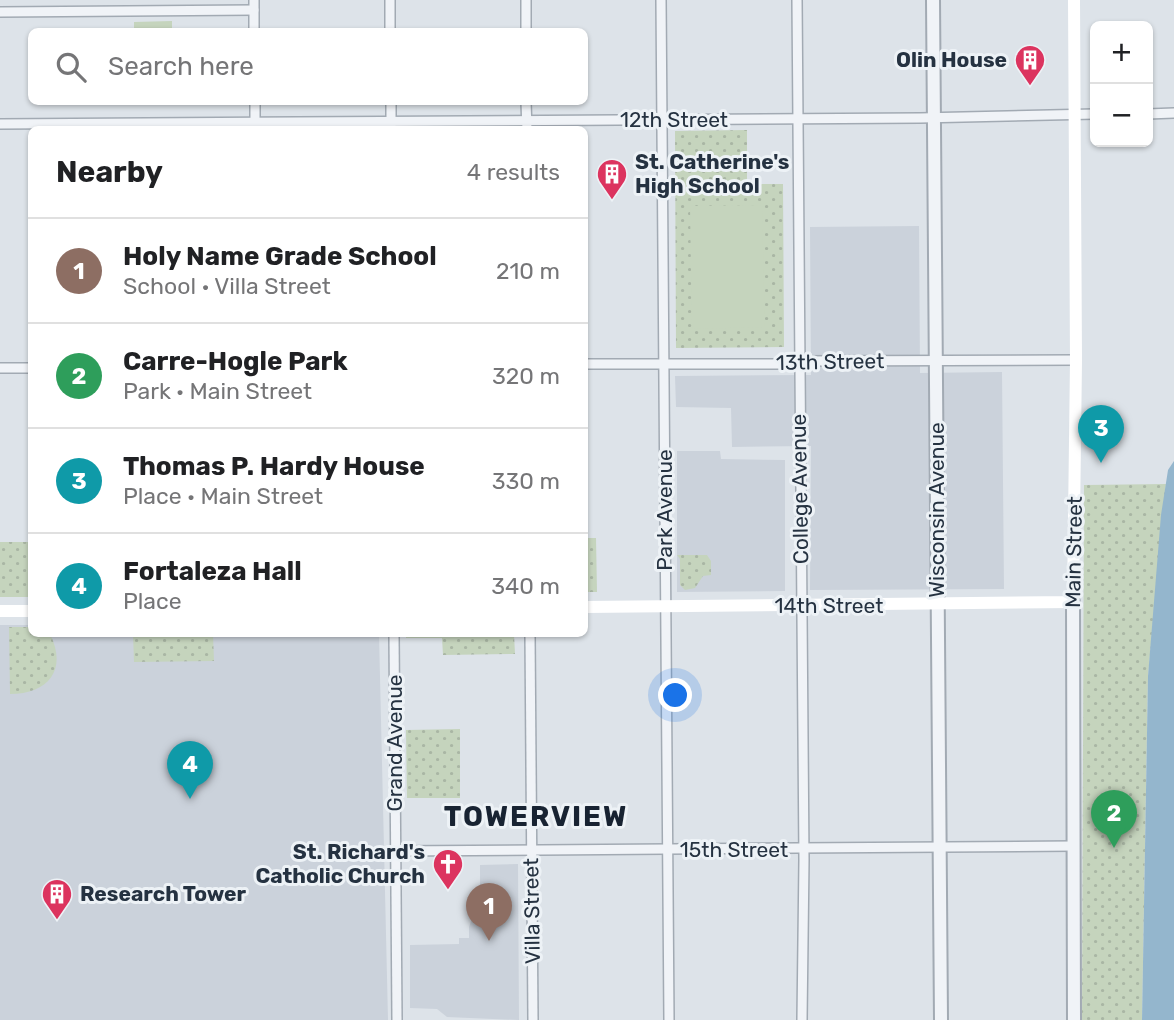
<!DOCTYPE html>
<html lang="en">
<head>
<meta charset="utf-8">
<style>
	body { margin:0; font-family:Rubik,sans-serif; background:#f6f6f6; color:#202124 }
	.controls { position:absolute; right:21px; top:21px; display:grid; overflow:hidden; border-radius:10px; box-shadow:0 2px 5px #0004 }
	.controls button { width:63px; height:63px; display:grid; place-items:center; padding:0; border:0; border-bottom:2px solid #e0e0e0; background:#fff; color:#202124; font:35px sans-serif }
	.you { position:absolute; left:676px; top:696px; width:24px; height:24px; margin:-18px; border:5px solid #fff; border-radius:50%; background:#1a73e8; box-shadow:0 0 0 10px #1a73e833 }
	.badge { display:grid; place-items:center; width:46px; height:46px; border-radius:50%; background:#b45309; color:#fff; font-size:23px; font-weight:700 }
	.pin { position:absolute; translate:-50% -58px; filter:drop-shadow(0 2px 4px #0008) }
	.pin::after { content:''; position:absolute; top:37px; width:24px; height:21px; background:inherit; clip-path:polygon(0 0,100% 0,50% 100%) }
	.list { margin:0; padding:0; list-style:none }
	h2 { display:flex; justify-content:space-between; align-items:center; height:91px; margin:0; padding:0 28px; font-size:30px }
	h2 small { font-size:23px; font-weight:400; color:#757577 }
	.list li { display:grid; grid-template-columns:46px 1fr auto; gap:21px; align-items:center; box-sizing:border-box; height:105px; padding:0 28px; border-top:2px solid #e0e0e0 }
	.list b { display:block; font-size:26px; white-space:nowrap }
	.list p { margin:0; font-size:23px; white-space:nowrap; color:#757577 }
	.list em { font-size:23px; font-style:normal; color:#757577 }
	.icon { flex:none; width:38px; height:38px; fill:none; stroke:currentColor; stroke-width:2; stroke-linecap:round; stroke-linejoin:round }
	.map { position:relative; flex:none; width:1174px; height:1020px; overflow:hidden }
	.search { position:absolute; background:#fff; box-shadow:0 2px 5px #0004; left:28px; top:28px; width:560px; height:77px; display:flex; align-items:center; gap:18px; box-sizing:border-box; padding:0 24px; border-radius:10px; color:#757577; font-size:26px }
	.panel { position:absolute; background:#fff; box-shadow:0 2px 5px #0004; left:28px; top:126px; width:560px; height:511px; border-radius:10px }
	.map>svg:first-child { display:block }
	.built { fill:#cbd2db }
	.grass { fill:url(#grass-dots) }
	.garden { fill:#c5d4bd }
	.water { fill:#94b6cd }
	.lines { fill:none; stroke-linecap:round; stroke-linejoin:round }
	.minor-casing { stroke:#a2aab3; stroke-width:12 }
	.tertiary-casing { stroke:#a2aab3; stroke-width:16 }
	.minor { stroke:#f0f3f7; stroke-width:9 }
	.tertiary { stroke:#f0f3f7; stroke-width:12 }
	.secondary { stroke:#fff; stroke-width:12 }
	.labels { text-anchor:middle; stroke-width:6; stroke-linejoin:round; paint-order:stroke }
	.poi-label { font-size:21px; font-weight:bold; fill:#253241; stroke:#edf2f6; text-anchor:end }
	.street-label { font-size:21px; fill:#253241; stroke:#edf2f6 }
	.district-label { font-size:28px; font-weight:bold; letter-spacing:2px; fill:#182332; stroke:#edf2f6 }
</style>
</head>
<body>
<div class="map">
<svg width="1174" height="1020" viewBox="0 0 1174 1020">
	<defs>
		<pattern id="grass-dots" width="8" height="8" patternUnits="userSpaceOnUse" patternTransform="scale(1.75)"><rect width="8" height="8" fill="#c5d4bd"/><path d="M2 2h.1M6 6h.1" fill="none" stroke="#a9b6a4" stroke-width="1.8" stroke-linecap="round"/></pattern>
	</defs>
	<rect width="100%" height="100%" fill="#dde3e9"/>
	<g class="built">
		<polygon points="919,226 920,373 1002,372 1004,589 810,590 811,446 732,447 731,408 676,407 675,376 811,375 810,227"/>
		<polygon points="677,451 720,451 721,459 785,460 785,591 677,592"/>
		<polygon points="0,625 31,625 32,634 379,634 388,1020 0,1020"/>
		<polygon points="518,864 519,1020 447,1017 437,1009 410,1008 410,945 459,944 459,938 469,938 469,927 480,895 480,865"/>
	</g>
	<g class="grass">
		<polygon points="747,130 747,184 783,184 784,347 676,348 675,131"/>
		<polygon points="1166,484 1148,676 1142,1020 1082,1020 1084,485"/>
		<polygon points="584,538 596,538 597,592 585,592"/>
		<rect x="0" y="542" width="31" height="55"/>
		<polygon points="677,555 707,555 711,561 711,575 703,576 695,588 685,590 680,585 680,559"/>
		<path d="M9,627H31L32,634H50C68,670 48,694 10,694Z"/>
		<polygon points="133,634 213,634 214,661 134,662"/>
		<polygon points="406,634 514,634 515,654 443,655 442,638 406,638"/>
		<polygon points="460,729 460,798 407,798 406,730"/>
	</g>
	<g class="garden">
		<polygon points="172,21 172,31 134,31 134,22"/>
		<polygon points="762,205 765,327 692,329 690,206"/>
	</g>
	<polygon class="water" points="1174,461 1174,1020 1142,1020 1148,676 1161,515 1168,470"/>
	<g class="lines">
		<g class="minor-casing">
			<g id="minor">
				<polyline points="254,0 254,32"/>
				<polyline points="390,0 390,32"/>
				<polyline points="526,0 526,32"/>
				<polyline points="661,0 669,1020"/>
				<polyline points="797,0 804,860 802,1020"/>
				<polyline points="0,12 254,10"/>
				<polyline points="255,102 255,130"/>
				<polyline points="391,102 391,130"/>
				<polyline points="526,102 527,130"/>
				<polyline points="1148,114 1174,113"/>
				<polyline points="0,124 920,118 1095,114"/>
				<polyline points="584,364 787,364 799,361 1076,360"/>
				<polyline points="0,368 32,368"/>
				<polyline points="394,634 397,1020"/>
				<polyline points="530,634 533,1020"/>
				<polyline points="395,851 1073,846"/>
			</g>
		</g>
		<g class="tertiary-casing">
			<g id="tertiary">
				<polyline points="933,0 941,1020"/>
				<polyline points="1073,602 1074,1020"/>
			</g>
		</g>
		<use href="#minor" class="minor"/>
		<use href="#tertiary" class="tertiary"/>
		<g class="secondary">
			<polyline points="584,607 1073,602 1076,360 1074,0"/>
			<polyline points="0,611 32,611"/>
		</g>
	</g>
	<defs>
		<g id="building-pin" transform="scale(1.575)"><path d="M0 17L-7.5 6A9.5 9.5 0 1 1 7.5 6Z" fill="#dc345f" stroke="#edf2f6"/><path d="M-4-6H4V6H1V3H-1V6H-4ZM-2.5-4.3h1.7v1.8h-1.7ZM.8-4.3h1.7v1.8H.8ZM-2.5-1h1.7V.8h-1.7ZM.8-1h1.7V.8H.8Z" fill="#fff"/></g>
		<g id="church-pin" transform="scale(1.575)"><path d="M0 17L-7.5 6A9.5 9.5 0 1 1 7.5 6Z" fill="#dc345f" stroke="#edf2f6"/><path d="M-1.2-6h2.4v3.5h3.3v2.4h-3.3V6h-2.4V-.1h-3.3v-2.4h3.3Z" fill="#fff"/></g>
	</defs>
	<g fill-rule="evenodd">
		<use href="#building-pin" x="1030" y="60"/>
		<use href="#building-pin" x="612" y="174"/>
		<use href="#church-pin" x="448" y="864"/>
		<use href="#building-pin" x="57" y="894"/>
	</g>
	<g class="labels">
		<g class="poi-label">
			<text x="1007" y="67">Olin House</text>
			<text x="635" y="169" text-anchor="start">St. Catherine's<tspan x="635" dy="24">High School</tspan></text>
			<text x="425" y="859">St. Richard's<tspan x="425" dy="24">Catholic Church</tspan></text>
			<text x="80" y="901" text-anchor="start">Research Tower</text>
		</g>
		<g class="street-label">
			<text x="674" y="127">12th Street</text>
			<text transform="translate(830 362) rotate(-1)" y="7">13th Street</text>
			<text transform="translate(800 489) rotate(-91)" y="7">College Avenue</text>
			<text transform="translate(665 510) rotate(-90)" y="7">Park Avenue</text>
			<text transform="translate(937 510) rotate(-90)" y="7">Wisconsin Avenue</text>
			<text transform="translate(1074 552) rotate(-89)" y="7">Main Street</text>
			<text x="829" y="613">14th Street</text>
			<text transform="translate(395 743) rotate(-90)" y="7">Grand Avenue</text>
			<text x="734" y="857">15th Street</text>
			<text transform="translate(532 911) rotate(-91)" y="7">Villa Street</text>
		</g>
		<g class="district-label">
			<text x="536" y="826">TOWERVIEW</text>
		</g>
	</g>
</svg>
<div class="controls">
<button>+</button>
<button>−</button>
</div>
<div class="you"></div>
<div class="pin badge" style="left:489px;top:941px;background:#8d6e63">1</div>
<div class="pin badge" style="left:1114px;top:848px;background:#2e9e5b">2</div>
<div class="pin badge" style="left:1101px;top:463px;background:#0f9aa8">3</div>
<div class="pin badge" style="left:190px;top:799px;background:#0f9aa8">4</div>
<div class="search"><svg class="icon" aria-label="search" viewBox="0 0 24 24"><circle cx="10" cy="10" r="6"/><path d="M15 15l6 6"/></svg>Search here</div>
<section class="panel">
<h2>Nearby<small>4 results</small></h2>
<ul class="list">
<li><span class="badge" style="background:#8d6e63">1</span><div><b>Holy Name Grade School</b><p>School · Villa Street</p></div><em>210 m</em></li>
<li><span class="badge" style="background:#2e9e5b">2</span><div><b>Carre-Hogle Park</b><p>Park · Main Street</p></div><em>320 m</em></li>
<li><span class="badge" style="background:#0f9aa8">3</span><div><b>Thomas P. Hardy House</b><p>Place · Main Street</p></div><em>330 m</em></li>
<li><span class="badge" style="background:#0f9aa8">4</span><div><b>Fortaleza Hall</b><p>Place</p></div><em>340 m</em></li>
</ul>
</section>
</div>
</body>
</html>
